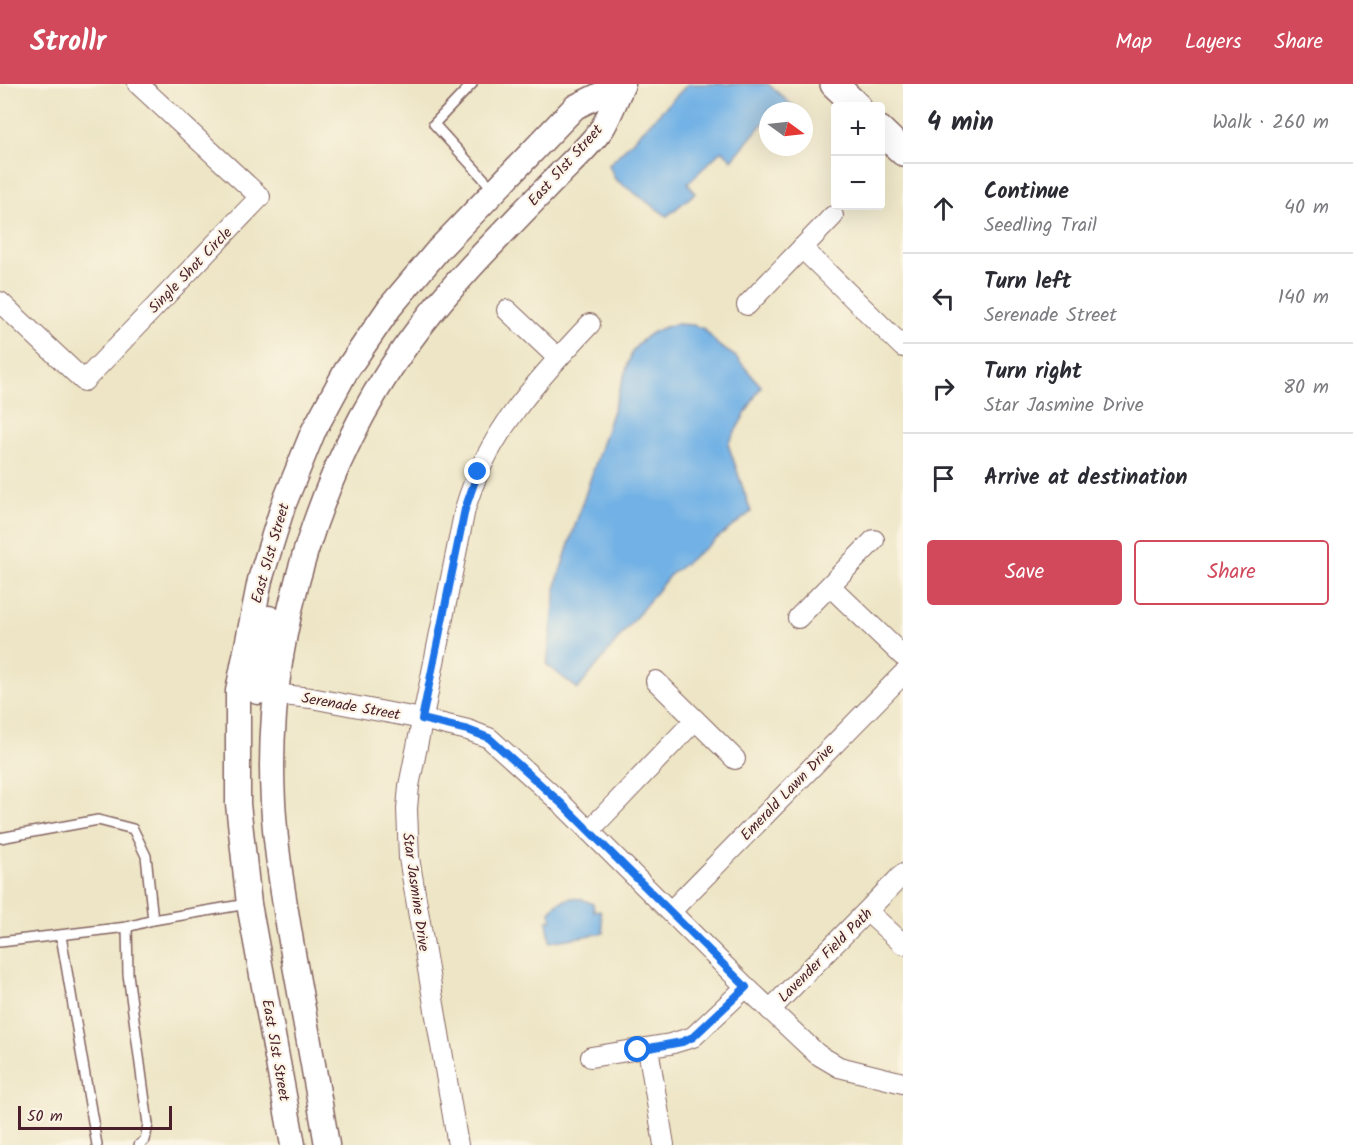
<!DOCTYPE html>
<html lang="en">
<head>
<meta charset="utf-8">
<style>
	body { margin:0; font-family:Kalam,sans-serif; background:#f2f2f3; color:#2b2b33 }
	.controls { position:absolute; right:18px; top:18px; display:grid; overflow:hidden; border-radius:6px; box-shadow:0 6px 24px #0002 }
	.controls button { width:54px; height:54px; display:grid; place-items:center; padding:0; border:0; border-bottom:2px solid #e1e1e2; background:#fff; color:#2b2b33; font:30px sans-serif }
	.compass { position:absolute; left:759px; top:18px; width:54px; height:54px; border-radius:50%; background:#fff; box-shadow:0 6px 24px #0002; rotate:105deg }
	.scale { position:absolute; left:18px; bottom:15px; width:154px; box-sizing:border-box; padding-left:6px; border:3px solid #4a1f2b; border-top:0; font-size:16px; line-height:21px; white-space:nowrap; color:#4a1f2b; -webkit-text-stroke:4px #fcf5e5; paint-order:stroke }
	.stop { position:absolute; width:18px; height:18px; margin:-14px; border:4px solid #1a73e8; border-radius:50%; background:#fff }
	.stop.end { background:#1a73e8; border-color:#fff; box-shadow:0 2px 6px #0008 }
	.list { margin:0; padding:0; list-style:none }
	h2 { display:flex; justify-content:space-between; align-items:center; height:78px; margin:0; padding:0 24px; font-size:26px }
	h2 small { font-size:20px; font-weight:400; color:#7c7c81 }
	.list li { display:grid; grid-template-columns:39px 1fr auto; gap:18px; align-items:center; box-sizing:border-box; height:90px; padding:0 24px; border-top:2px solid #e1e1e2 }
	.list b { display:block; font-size:22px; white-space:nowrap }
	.list p { margin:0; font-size:20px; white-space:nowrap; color:#7c7c81 }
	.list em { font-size:20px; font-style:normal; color:#7c7c81 }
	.actions { display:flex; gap:12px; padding:18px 24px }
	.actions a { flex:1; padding:14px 0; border:2px solid #d1495b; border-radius:6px; text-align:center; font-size:21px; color:#d1495b }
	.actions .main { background:#d1495b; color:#fff }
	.icon { flex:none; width:33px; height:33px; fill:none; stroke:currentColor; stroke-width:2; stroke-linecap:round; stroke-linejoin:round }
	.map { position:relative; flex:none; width:903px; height:1061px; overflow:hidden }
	header { display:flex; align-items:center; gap:36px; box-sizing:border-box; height:84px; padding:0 30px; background:#d1495b; color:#fff }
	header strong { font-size:28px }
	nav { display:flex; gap:33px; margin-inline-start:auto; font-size:21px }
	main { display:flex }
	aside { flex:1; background:#fff }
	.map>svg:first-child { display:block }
	.water { fill:#71b1e5; stroke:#5e6888; stroke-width:1.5 }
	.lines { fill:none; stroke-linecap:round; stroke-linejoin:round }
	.service-casing { stroke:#836461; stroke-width:12 }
	.minor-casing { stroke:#836461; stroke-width:22 }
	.tertiary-casing { stroke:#836461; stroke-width:27 }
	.secondary-casing { stroke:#836461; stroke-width:30 }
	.service { stroke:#fff; stroke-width:9 }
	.minor { stroke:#fff; stroke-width:20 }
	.tertiary { stroke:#fff; stroke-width:24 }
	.secondary { stroke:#fff; stroke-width:27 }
	.route { stroke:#1a73e8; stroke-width:8 }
	.labels { text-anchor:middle; stroke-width:4.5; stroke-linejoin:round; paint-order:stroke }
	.street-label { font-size:15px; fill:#4a1f2b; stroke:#fcf5e5 }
</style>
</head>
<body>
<header>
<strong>Strollr</strong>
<nav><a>Map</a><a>Layers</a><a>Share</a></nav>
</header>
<main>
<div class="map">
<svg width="903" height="1061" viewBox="0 0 903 1061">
	<rect width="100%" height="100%" fill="#fcf5e5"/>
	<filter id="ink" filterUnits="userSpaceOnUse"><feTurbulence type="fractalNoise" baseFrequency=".0167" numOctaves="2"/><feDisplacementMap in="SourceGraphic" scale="12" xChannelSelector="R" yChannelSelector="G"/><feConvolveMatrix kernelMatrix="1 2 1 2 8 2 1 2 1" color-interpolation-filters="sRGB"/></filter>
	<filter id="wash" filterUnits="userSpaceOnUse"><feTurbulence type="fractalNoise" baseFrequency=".008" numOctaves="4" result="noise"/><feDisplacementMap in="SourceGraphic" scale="24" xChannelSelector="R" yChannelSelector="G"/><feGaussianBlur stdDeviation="1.35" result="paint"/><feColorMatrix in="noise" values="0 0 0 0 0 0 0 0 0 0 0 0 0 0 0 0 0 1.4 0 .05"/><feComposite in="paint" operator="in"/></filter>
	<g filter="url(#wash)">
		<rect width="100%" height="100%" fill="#ede5c5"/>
		<g class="water">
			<polygon points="688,0 768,0 799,27 768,27 768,37 762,40 732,76 722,66 688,99 695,109 667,132 615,95 609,81"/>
			<path d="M676,240L693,241L704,245L719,262L735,272L761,302L728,360L751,428L669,492L578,605L547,581L557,497L632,268C644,251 656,245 676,240Z"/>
			<polygon points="570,814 582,815 593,820 594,827 600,826 604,849 550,858 547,837 552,836 550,828 558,819"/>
		</g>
	</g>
	<g filter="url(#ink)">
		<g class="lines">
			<g class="service-casing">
				<g id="service">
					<polyline points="472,0 434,40 494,106"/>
					<polyline points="0,754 98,736 133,745 146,772 153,836 247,820"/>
					<polyline points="127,843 128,890 148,1040 145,1056 139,1061"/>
					<polyline points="61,852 97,1061"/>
					<polyline points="0,858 127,843 153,836"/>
				</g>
			</g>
			<g class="minor-casing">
				<g id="minor">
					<polyline points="802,164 903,263"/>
					<polyline points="0,218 84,297 260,113 138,0"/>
					<polyline points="747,221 833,132"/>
					<polyline points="507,226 558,274"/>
					<polyline points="830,502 903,572"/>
					<polyline points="798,534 874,456"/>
					<polyline points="656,597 735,675"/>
					<polyline points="264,609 311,614 422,635 468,646 489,654 562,720 746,903 817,970 839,983 903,999"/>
					<polyline points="589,747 695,636"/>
					<polyline points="671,827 903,590"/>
					<polyline points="868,828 903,860"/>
					<polyline points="770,926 903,790"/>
					<polyline points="648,964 664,1061"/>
					<polyline points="591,973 670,960 693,953 746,903"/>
					<path d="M458,1061L409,774L407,725L409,702L465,425C486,351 539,294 590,240"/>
				</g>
			</g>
			<g class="tertiary-casing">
				<g id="tertiary">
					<polyline points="258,608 269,534"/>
					<polyline points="293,1061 249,820 238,720 238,607 260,496 283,422 313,348 346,287 390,223 438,166 575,23 622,0"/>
					<path d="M327,1061C317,1001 306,941 295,881C286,827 276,773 273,718C264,555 320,372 420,243C460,191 506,146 551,99C565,84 593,59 603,43C611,29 616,14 623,0"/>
				</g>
			</g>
			<g class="secondary-casing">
				<g id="secondary">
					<polyline points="834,0 857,22"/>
					<polyline points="880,46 903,68"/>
				</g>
			</g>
			<use href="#service" class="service"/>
			<use href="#minor" class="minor"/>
			<use href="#tertiary" class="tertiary"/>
			<use href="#secondary" class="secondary"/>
		</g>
	</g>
	<g class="lines" filter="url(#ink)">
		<polyline class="route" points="478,388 465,425 422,635 468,646 489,654 562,720 746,903 693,953 682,958 638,966"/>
	</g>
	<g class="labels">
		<g class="street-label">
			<text transform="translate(565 81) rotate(-48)" y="5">East 51st Street</text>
			<text transform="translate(190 186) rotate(-46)" y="5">Single Shot Circle</text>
			<text transform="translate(270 469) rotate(-74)" y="5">East 51st Street</text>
			<text transform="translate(351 622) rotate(10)" y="5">Serenade Street</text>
			<text transform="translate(787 708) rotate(-46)" y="5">Emerald Lawn Drive</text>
			<text transform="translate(416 808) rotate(82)" y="5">Star Jasmine Drive</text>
			<text transform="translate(825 871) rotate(-45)" y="5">Lavender Field Path</text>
			<text transform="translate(276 966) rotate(80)" y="5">East 51st Street</text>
		</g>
	</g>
</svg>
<div class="controls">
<button>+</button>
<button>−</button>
</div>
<svg class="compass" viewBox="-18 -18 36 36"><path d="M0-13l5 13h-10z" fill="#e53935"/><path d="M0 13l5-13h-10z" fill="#7c7c81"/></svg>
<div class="scale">50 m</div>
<div class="stop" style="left:638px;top:966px"></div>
<div class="stop end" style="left:478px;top:388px"></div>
</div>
<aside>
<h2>4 min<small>Walk · 260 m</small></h2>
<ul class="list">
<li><svg class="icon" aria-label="ahead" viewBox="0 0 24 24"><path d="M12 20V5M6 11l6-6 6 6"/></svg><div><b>Continue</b><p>Seedling Trail</p></div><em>40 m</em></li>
<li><svg class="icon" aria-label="left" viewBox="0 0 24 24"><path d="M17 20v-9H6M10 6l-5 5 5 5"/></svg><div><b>Turn left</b><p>Serenade Street</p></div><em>140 m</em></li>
<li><svg class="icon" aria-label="right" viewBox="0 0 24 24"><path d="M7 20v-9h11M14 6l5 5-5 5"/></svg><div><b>Turn right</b><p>Star Jasmine Drive</p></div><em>80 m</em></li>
<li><svg class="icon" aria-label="arrive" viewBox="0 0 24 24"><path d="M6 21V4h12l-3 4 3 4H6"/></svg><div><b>Arrive at destination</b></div></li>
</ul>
<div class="actions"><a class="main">Save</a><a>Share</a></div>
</aside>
</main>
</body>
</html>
